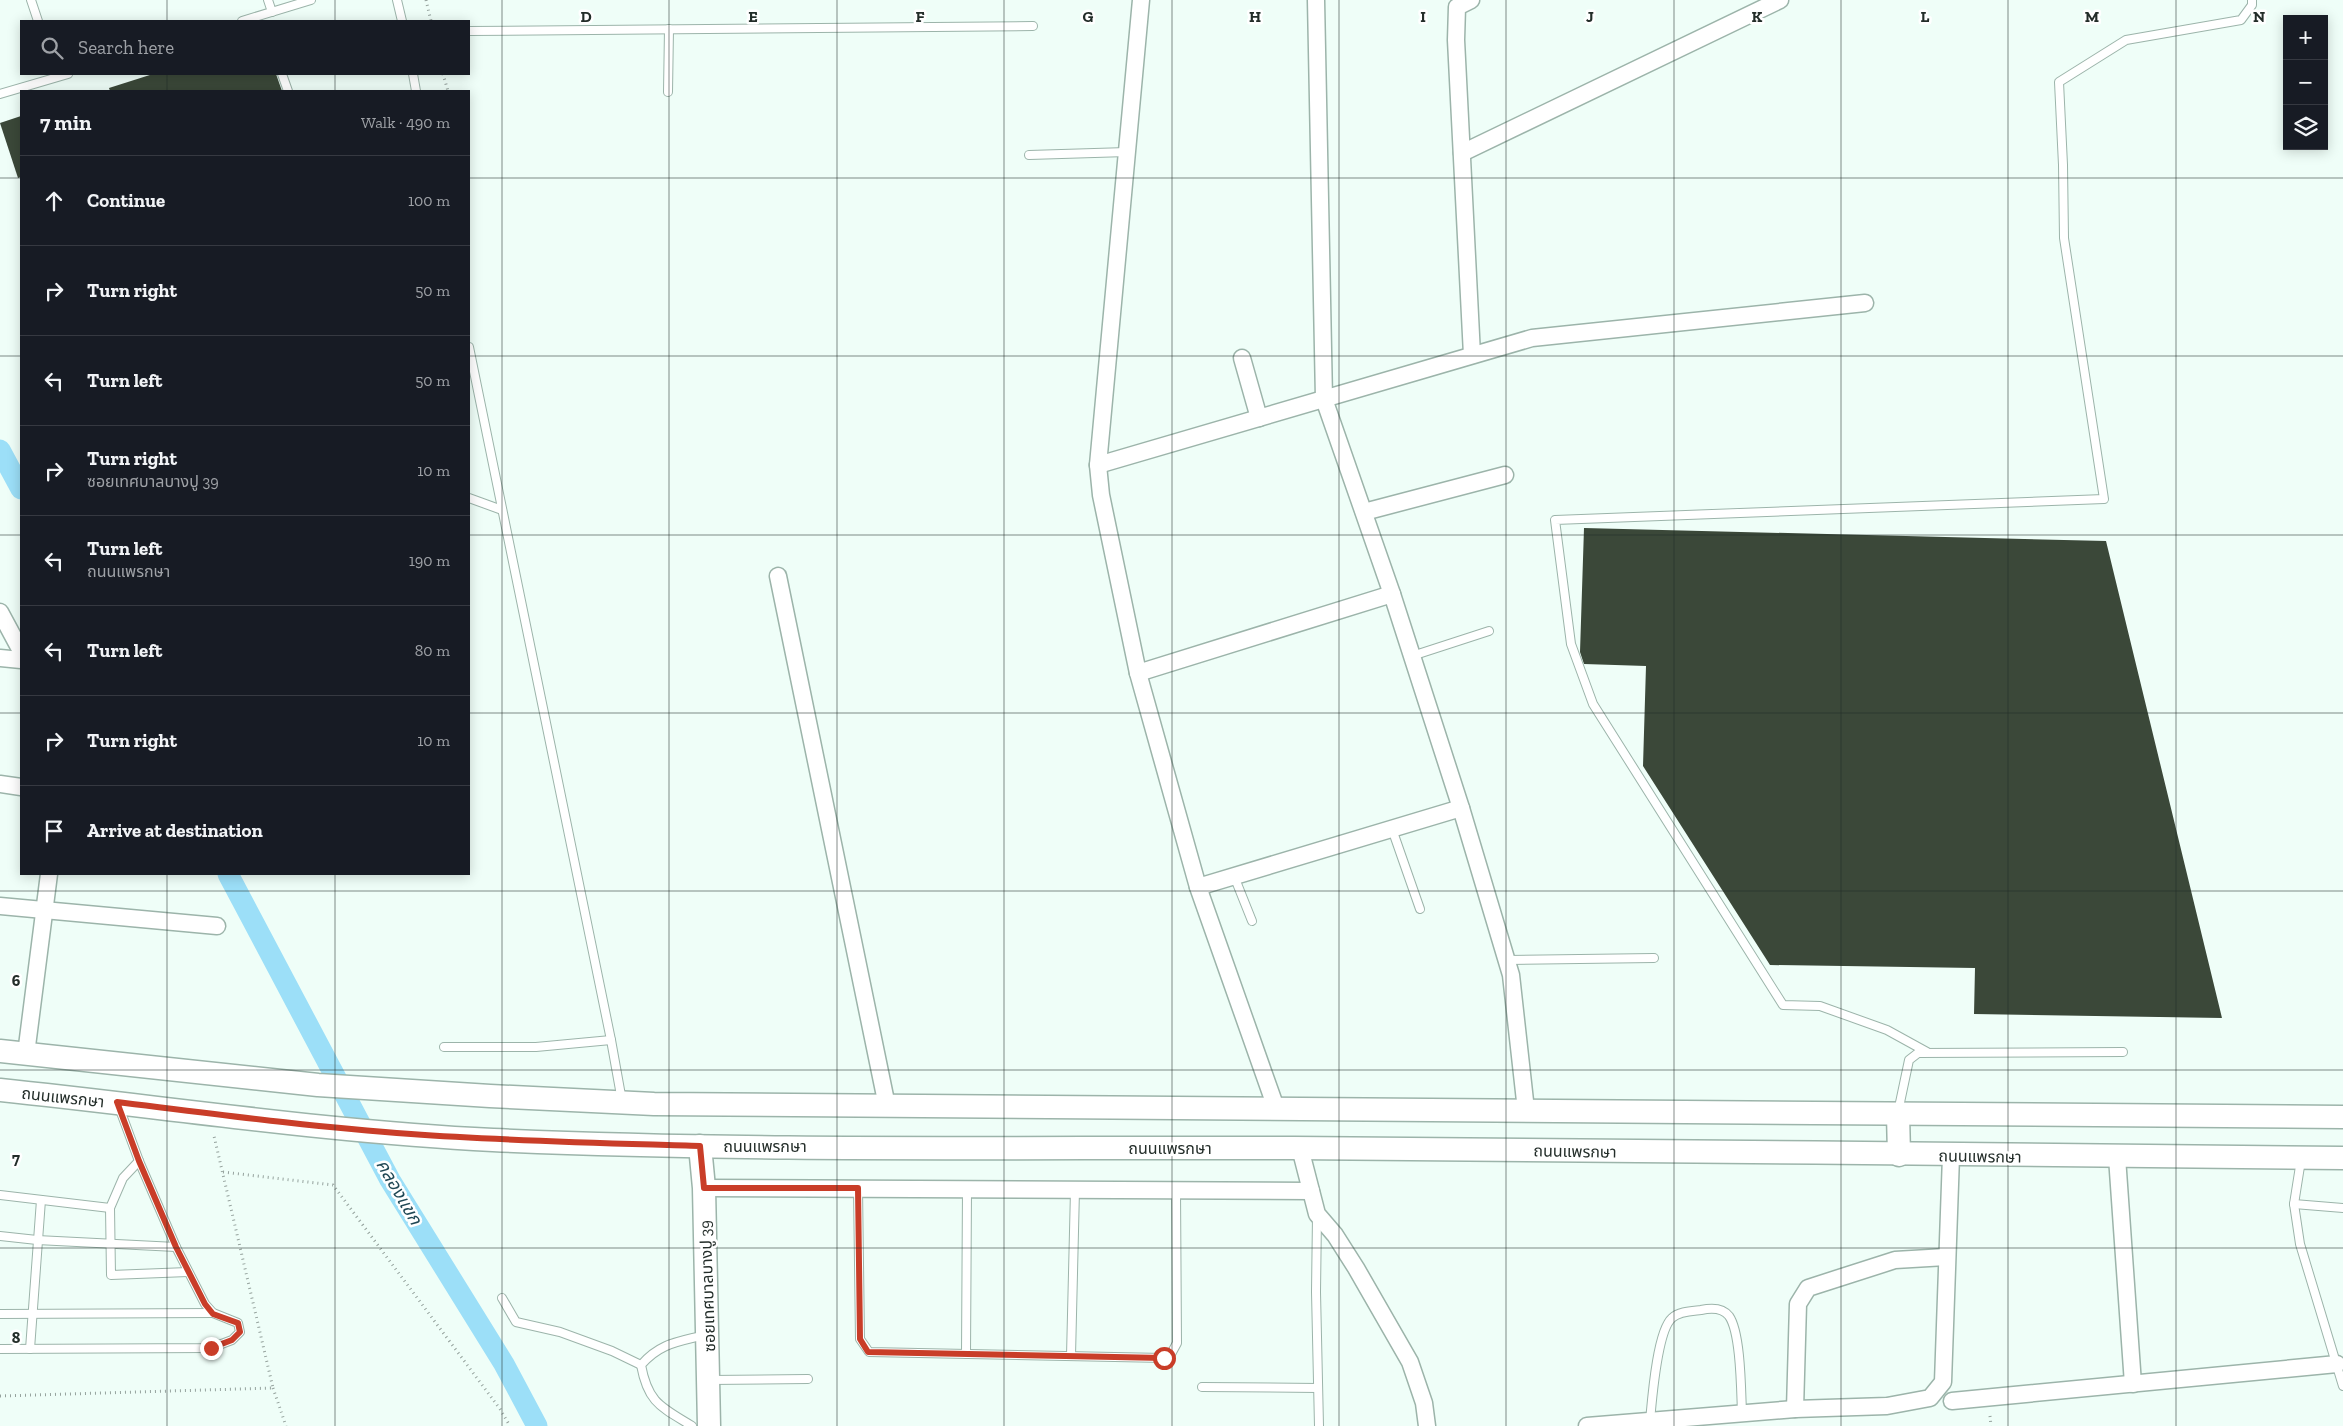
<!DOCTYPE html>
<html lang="en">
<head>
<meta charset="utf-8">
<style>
	body { margin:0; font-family:"Zilla Slab","Noto Sans Thai",serif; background:#242831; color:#f1f3f6 }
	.controls { position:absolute; right:15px; top:15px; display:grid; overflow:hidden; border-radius:0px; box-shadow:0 2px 12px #0003 }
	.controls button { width:45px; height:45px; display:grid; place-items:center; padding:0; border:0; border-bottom:1px solid #363941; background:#171b24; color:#f1f3f6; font:25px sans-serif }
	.stop { position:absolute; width:15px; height:15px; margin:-11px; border:4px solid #c93d28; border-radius:50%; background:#fff }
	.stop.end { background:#c93d28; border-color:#fff; box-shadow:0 1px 5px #0008 }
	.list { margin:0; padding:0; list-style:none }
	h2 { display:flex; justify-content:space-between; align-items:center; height:65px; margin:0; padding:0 20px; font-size:21px }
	h2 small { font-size:16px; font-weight:400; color:#9ea1a6 }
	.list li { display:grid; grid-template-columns:32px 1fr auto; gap:15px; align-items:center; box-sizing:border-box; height:90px; padding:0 20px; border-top:1px solid #363941 }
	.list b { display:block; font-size:19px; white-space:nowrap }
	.list p { margin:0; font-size:16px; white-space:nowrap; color:#9ea1a6 }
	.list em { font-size:16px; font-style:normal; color:#9ea1a6 }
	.icon { flex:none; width:28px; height:28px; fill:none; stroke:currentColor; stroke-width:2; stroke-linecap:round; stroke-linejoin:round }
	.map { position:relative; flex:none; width:2343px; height:1426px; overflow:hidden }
	.search { position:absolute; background:#171b24; box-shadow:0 2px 12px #0003; left:20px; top:20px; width:450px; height:55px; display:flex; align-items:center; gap:12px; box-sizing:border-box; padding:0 18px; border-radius:0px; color:#9ea1a6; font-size:19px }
	.panel { position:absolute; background:#171b24; box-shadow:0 2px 12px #0003; left:20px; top:90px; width:450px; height:785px; border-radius:0px }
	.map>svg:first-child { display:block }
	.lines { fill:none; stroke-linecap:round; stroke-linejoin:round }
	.canal { stroke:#9cdff8; stroke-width:21 }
	.building { fill:#3b4839 }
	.lane-casing { stroke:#9cb4aa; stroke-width:10 }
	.street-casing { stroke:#9cb4aa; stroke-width:19 }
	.secondary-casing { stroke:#9cb4aa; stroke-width:25 }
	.path { stroke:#95a29d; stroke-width:3; stroke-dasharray:1 4; stroke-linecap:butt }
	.lane { stroke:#fff; stroke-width:8 }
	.street { stroke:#fff; stroke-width:16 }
	.secondary { stroke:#fff; stroke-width:22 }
	.route { stroke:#c93d28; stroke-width:6 }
	.grid { fill:none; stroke:#232d29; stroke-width:1; stroke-opacity:0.55 }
	.labels { text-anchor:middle; stroke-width:5; stroke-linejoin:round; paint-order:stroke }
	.street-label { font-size:16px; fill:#232d29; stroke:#fff }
	.water-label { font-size:18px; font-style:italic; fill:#204855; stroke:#fff }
	.grid-label { font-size:16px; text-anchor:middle; font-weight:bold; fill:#232d29; stroke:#fff; stroke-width:5; stroke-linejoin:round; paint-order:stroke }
</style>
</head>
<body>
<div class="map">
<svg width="2343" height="1426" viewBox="0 0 2343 1426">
	<rect width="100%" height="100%" fill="#effef8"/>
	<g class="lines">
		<g class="canal">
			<polyline points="0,450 21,489"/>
			<polyline points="228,874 390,1180 504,1364 537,1426"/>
		</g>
	</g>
	<g class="building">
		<polygon points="153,74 276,74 282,91 110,91 109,88"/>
		<polygon points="21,116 21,177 18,178 0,123"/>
		<polygon points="1584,528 2106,541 2222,1018 1974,1014 1975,968 1770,965 1643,766 1646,666 1584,664 1580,652"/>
	</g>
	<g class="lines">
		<g class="lane-casing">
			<g id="lane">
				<polyline points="31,0 38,21"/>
				<polyline points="268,0 272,12"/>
				<polyline points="397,0 402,21"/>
				<polyline points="242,21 311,0"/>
				<polyline points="469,31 1033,26"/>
				<polyline points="282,74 288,91"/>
				<polyline points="413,74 416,91"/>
				<polyline points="668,92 669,29"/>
				<polyline points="0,94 68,74"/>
				<polyline points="1029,155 1127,152"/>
				<polyline points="469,347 611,1040 622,1101"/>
				<polyline points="469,498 502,510"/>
				<polyline points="1412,656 1489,631"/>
				<polyline points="1392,829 1420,909"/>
				<polyline points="1234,876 1252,921"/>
				<polyline points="1507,960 1654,958"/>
				<polyline points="444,1047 536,1047 611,1040"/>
				<polyline points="1927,1052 1887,1030 1820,1006 1783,1005 1593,704 1571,644 1555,520 2104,499 2064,238 2063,165 2059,82 2126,40 2241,20 2252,5 2252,0"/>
				<polyline points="1898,1112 1909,1060 1918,1053 2123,1052"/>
				<polyline points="2301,1160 2294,1204 2300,1244 2343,1386"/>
				<polyline points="139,1161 123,1178 110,1208 111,1275 188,1272"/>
				<polyline points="858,1188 860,1339 869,1352 1164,1358 1171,1354 1177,1343 1176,1190"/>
				<polyline points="0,1195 110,1208"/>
				<polyline points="2294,1204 2343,1208"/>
				<polyline points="1317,1216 1316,1292 1319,1426"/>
				<polyline points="0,1236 37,1240 176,1247"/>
				<polyline points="502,1298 516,1322 560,1332 612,1351 641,1365"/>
				<polyline points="0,1314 213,1313"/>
				<polyline points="0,1349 211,1348 232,1340 240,1332 238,1323 213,1313 205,1304 176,1247 139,1161 119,1107"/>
				<polyline points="30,1349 41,1200"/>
				<polyline points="966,1354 967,1190"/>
				<polyline points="1071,1356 1075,1190"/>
				<polyline points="709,1380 808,1379"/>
				<polyline points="1202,1387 1318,1388"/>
				<path d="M1650,1421C1652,1400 1657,1331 1672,1318C1679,1311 1692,1311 1701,1310C1710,1308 1722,1307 1729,1316C1741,1333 1741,1391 1742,1413"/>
				<path d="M692,1426C661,1407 648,1403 641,1365C660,1343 678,1342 705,1335"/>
			</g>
		</g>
		<g class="street-casing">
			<g id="street">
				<polyline points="1141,0 1098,465 1101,495 1138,673 1198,887 1276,1108"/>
				<polyline points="1316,0 1324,399 1392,594 1461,808 1511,975 1526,1110"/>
				<polyline points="1471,0 1457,7 1456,40 1472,355"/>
				<polyline points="1462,153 1780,0"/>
				<polyline points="1242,358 1259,418"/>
				<polyline points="1098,465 1532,338 1865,303"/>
				<polyline points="1364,512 1505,475"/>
				<polyline points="778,576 887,1106"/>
				<polyline points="0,612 21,651"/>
				<polyline points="0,658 21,660"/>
				<polyline points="1138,673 1392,594"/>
				<polyline points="0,784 21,787"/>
				<polyline points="1198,887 1461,808"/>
				<polyline points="0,906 217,926"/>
				<polyline points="26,1054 49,874"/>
				<polyline points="1300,1148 1317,1214 1335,1235 1356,1268 1410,1362 1424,1403 1427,1426"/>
				<polyline points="2117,1157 2133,1384"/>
				<polyline points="704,1188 1311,1191"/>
				<polyline points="1952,1401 2337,1364"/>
				<polyline points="1795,1409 1798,1304 1808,1288 1895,1260 1946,1257"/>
				<polyline points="1587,1426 1795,1409 1887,1406 1930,1398 1943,1382 1951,1156"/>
			</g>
		</g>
		<g class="secondary-casing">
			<g id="secondary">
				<polyline points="0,1051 318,1085 490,1096 654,1104 2343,1117"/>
				<path d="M0,1090C164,1107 328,1132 493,1140C759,1152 1027,1147 1294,1148C1644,1150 1993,1155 2343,1158"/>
				<polyline points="1898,1114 1899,1155"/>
				<polyline points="700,1146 704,1188 709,1426"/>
			</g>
		</g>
		<g class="path">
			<polyline points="426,0 431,21"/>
			<polyline points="443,74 448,91"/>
			<polyline points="223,1172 333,1185 500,1409 510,1426"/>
			<polyline points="273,1388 286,1426"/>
			<polyline points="0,1396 273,1388 214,1136"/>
			<polyline points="1990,1416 1991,1426"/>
		</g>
		<use href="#lane" class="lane"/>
		<use href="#street" class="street"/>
		<use href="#secondary" class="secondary"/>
	</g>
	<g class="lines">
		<path class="route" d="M211,1348L232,1340L240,1332L238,1323L213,1314L205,1304L176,1247L139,1161L117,1102C215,1114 313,1127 411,1134C507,1141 603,1143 700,1146L704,1188H858L860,1339L868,1352L1164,1358"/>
	</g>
	<path class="grid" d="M167,0V21M335,0V21M502,0V1426M669,0V1426M837,0V1426M1004,0V1426M1172,0V1426M1339,0V1426M1506,0V1426M1674,0V1426M1841,0V1426M2008,0V1426M2176,0V1426M167,74V91M335,74V91M0,178H21M469,178H2343M0,356H21M469,356H2343M0,535H21M469,535H2343M0,713H21M469,713H2343M167,874V1426M335,874V1426M0,891H2343M0,1070H2343M0,1248H2343"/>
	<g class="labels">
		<g class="street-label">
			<text transform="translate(63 1097) rotate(6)" y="6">ถนนแพรกษา</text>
			<text x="765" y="1152">ถนนแพรกษา</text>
			<text x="1170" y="1154">ถนนแพรกษา</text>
			<text transform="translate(1575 1151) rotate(1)" y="6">ถนนแพรกษา</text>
			<text transform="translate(1980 1156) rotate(1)" y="6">ถนนแพรกษา</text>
			<text transform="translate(707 1286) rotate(-92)" y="6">ซอยเทศบาลบางปู 39</text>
		</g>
		<g class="water-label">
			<text transform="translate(399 1192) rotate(60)" y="6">คลองแขก</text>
		</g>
	</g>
	<g class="grid-label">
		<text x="586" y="22">D</text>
		<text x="753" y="22">E</text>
		<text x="920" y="22">F</text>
		<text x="1088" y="22">G</text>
		<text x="1255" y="22">H</text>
		<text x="1423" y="22">I</text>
		<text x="1590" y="22">J</text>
		<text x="1757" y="22">K</text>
		<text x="1925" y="22">L</text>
		<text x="2092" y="22">M</text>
		<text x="2259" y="22">N</text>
		<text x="16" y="986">6</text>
		<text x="16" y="1164">7</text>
		<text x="16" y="1343">8</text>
	</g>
</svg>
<div class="controls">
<button>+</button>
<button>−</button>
<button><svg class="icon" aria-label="layers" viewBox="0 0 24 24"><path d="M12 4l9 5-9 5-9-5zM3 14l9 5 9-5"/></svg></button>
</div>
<div class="stop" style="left:1164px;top:1358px"></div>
<div class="stop end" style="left:211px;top:1348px"></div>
<div class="search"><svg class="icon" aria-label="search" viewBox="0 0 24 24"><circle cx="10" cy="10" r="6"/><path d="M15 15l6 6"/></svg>Search here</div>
<section class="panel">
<h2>7 min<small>Walk · 490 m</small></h2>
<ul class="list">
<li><svg class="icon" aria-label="ahead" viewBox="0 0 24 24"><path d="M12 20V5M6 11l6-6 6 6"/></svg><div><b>Continue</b></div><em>100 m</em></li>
<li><svg class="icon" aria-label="right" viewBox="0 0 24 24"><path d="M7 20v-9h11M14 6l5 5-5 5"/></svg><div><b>Turn right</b></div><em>50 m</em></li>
<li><svg class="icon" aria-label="left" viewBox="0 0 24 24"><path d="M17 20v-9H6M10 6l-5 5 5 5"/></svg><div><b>Turn left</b></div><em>50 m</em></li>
<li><svg class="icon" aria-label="right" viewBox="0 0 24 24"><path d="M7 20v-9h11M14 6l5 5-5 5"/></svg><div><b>Turn right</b><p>ซอยเทศบาลบางปู 39</p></div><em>10 m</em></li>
<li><svg class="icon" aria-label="left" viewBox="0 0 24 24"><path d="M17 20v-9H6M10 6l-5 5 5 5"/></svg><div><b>Turn left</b><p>ถนนแพรกษา</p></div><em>190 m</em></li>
<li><svg class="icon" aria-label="left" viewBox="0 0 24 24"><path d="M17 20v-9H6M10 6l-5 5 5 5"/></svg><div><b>Turn left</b></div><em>80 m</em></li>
<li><svg class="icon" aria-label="right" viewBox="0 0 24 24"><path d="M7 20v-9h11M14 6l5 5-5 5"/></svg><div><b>Turn right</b></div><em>10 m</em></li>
<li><svg class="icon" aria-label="arrive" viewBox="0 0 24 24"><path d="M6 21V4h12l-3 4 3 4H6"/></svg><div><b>Arrive at destination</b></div></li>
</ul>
</section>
</div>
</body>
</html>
